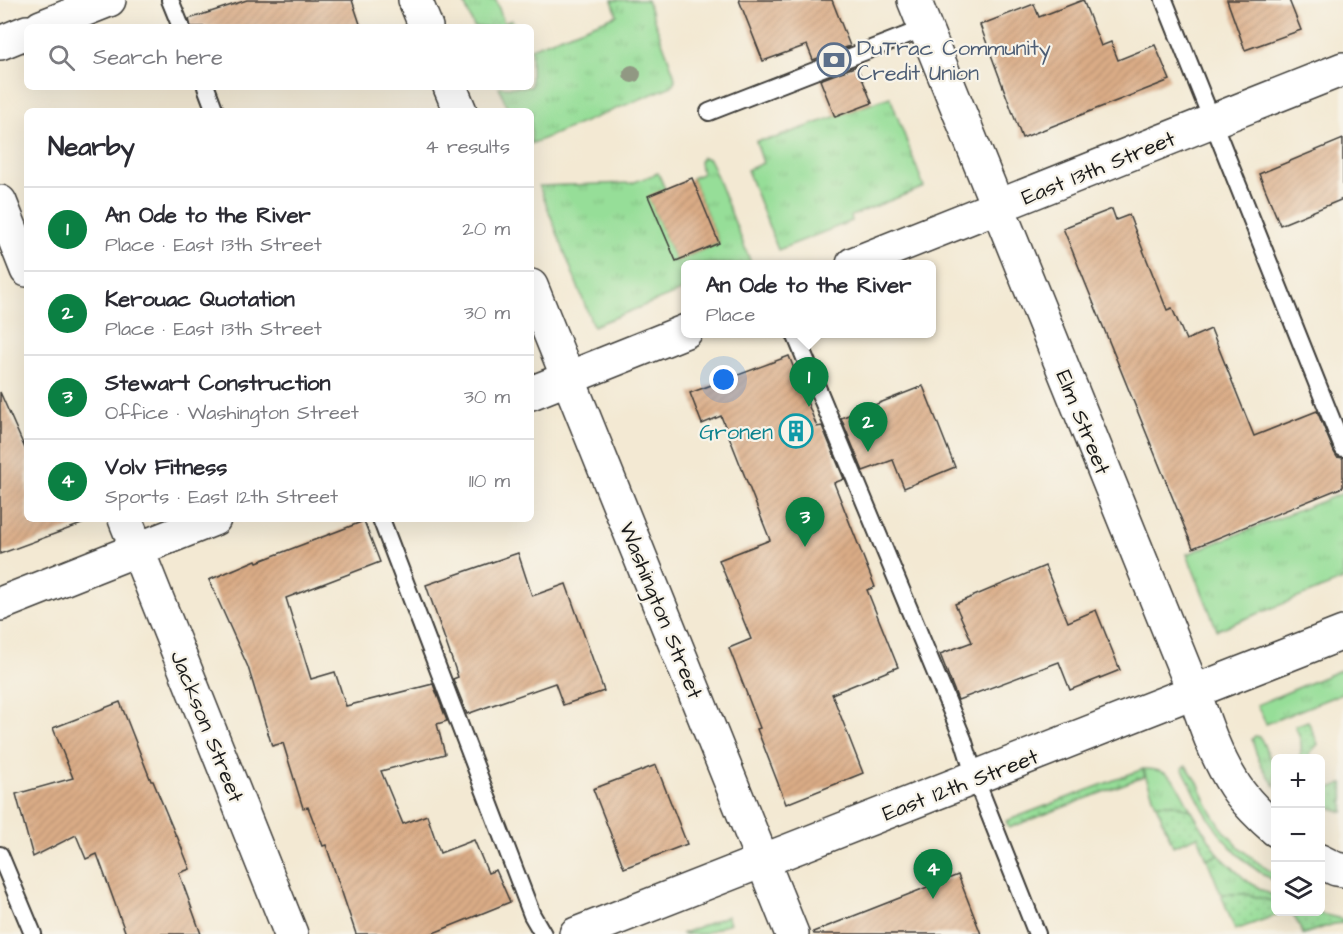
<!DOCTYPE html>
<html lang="en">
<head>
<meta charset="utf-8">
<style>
	body { margin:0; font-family:"Architects Daughter",sans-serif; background:#f7f7f7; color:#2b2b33 }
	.controls { position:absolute; right:18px; bottom:18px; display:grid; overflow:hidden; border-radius:9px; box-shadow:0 6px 24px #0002 }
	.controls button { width:54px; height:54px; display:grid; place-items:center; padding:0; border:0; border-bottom:2px solid #e1e1e2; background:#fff; color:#2b2b33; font:30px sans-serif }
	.you { position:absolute; left:724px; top:380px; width:21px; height:21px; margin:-15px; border:4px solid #fff; border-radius:50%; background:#1a73e8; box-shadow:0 0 0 9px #1a73e833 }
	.badge { display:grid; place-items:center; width:39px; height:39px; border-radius:50%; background:#0b8043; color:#fff; font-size:20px; font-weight:700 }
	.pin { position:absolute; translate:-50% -50px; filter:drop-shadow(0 2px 3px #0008) }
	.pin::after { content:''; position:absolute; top:32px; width:21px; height:18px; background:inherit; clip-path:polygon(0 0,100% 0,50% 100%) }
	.popup { position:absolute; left:681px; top:260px; width:255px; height:78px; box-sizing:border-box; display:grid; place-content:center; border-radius:9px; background:#fff; filter:drop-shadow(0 2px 4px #0005); font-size:20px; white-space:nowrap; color:#7c7c81 }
	.popup b { font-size:22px; color:#2b2b33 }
	.popup::after { content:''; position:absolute; left:50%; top:100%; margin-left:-12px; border:12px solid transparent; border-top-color:#fff }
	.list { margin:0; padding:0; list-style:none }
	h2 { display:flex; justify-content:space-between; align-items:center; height:78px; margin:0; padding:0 24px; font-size:26px }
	h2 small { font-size:20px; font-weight:400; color:#7c7c81 }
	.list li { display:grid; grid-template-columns:39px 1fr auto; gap:18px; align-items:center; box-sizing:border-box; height:84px; padding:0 24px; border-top:2px solid #e1e1e2 }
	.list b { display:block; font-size:22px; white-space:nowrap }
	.list p { margin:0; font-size:20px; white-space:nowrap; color:#7c7c81 }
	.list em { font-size:20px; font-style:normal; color:#7c7c81 }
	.icon { flex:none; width:33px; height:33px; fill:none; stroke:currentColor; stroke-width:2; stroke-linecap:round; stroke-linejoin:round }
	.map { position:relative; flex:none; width:1343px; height:934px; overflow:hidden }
	.search { position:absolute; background:#fff; box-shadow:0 6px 24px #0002; left:24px; top:24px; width:510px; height:66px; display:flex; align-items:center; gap:15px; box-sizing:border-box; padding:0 21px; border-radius:9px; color:#7c7c81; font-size:22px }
	.panel { position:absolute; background:#fff; box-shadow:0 6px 24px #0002; left:24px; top:108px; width:510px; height:414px; border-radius:9px }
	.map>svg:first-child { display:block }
	.grass { fill:url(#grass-tufts); stroke:#597d5a; stroke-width:1.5 }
	.garden { fill:url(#garden-dots); stroke:#597d5a; stroke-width:1.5 }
	.building { fill:url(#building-hatch) }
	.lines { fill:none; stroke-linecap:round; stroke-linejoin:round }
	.lane-casing { stroke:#3c3b37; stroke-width:20 }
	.street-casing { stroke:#3c3b37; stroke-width:36 }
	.secondary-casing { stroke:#3c3b37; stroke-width:36 }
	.lane { stroke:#fff; stroke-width:16 }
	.street { stroke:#fff; stroke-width:33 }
	.secondary { stroke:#fff; stroke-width:33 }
	.tree { fill:#919883 }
	.labels { text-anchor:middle; stroke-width:4.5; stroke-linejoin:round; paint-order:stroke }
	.service-label { font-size:22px; fill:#4e5e75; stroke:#f7f3e8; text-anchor:start }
	.street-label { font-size:22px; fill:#1c1c1c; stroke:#f7f3e8 }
	.culture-label { font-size:22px; fill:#0d838f; stroke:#f7f3e8; text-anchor:end }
</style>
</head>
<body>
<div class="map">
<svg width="1343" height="934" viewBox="0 0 1343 934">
	<defs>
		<pattern id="grass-tufts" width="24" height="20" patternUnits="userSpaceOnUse" patternTransform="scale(1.5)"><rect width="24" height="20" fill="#96de98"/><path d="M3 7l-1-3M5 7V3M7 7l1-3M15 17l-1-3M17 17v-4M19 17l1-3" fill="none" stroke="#81be82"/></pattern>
		<pattern id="garden-dots" width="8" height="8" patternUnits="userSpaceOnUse" patternTransform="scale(1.5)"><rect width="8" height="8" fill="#96de98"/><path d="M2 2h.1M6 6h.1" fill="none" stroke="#81be82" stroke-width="1.8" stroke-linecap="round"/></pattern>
		<pattern id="building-hatch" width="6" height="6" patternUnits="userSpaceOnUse" patternTransform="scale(1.5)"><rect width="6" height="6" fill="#daac86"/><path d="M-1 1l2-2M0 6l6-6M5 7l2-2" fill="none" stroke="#ba9373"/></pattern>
	</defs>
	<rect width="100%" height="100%" fill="#f7f3e8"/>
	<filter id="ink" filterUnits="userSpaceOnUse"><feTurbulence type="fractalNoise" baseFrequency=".0167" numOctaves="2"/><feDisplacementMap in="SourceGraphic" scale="12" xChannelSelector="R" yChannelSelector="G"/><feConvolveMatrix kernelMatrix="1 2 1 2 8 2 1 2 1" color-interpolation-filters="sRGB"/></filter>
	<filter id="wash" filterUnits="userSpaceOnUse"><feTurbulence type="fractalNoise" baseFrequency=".008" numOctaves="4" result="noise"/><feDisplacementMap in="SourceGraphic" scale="24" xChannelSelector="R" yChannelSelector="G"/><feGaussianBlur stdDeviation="1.35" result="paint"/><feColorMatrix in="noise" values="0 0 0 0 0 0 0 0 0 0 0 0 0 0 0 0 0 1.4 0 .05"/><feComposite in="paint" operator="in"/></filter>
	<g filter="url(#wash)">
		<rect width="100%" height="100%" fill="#f3e9d3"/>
		<g class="grass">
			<polygon points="463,0 496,0 504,23 512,20 515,27 474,27"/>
			<polygon points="612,0 647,0 674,74 675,80 672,86 531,144 531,111 509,111 499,87 531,87 531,48 617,15"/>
			<polygon points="890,97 924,187 851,216 852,221 778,250 747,170 763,163 756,141 775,138"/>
			<polygon points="702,157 709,159 712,165 751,263 746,264 686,264 686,289 593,326 539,186 632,183 658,173 665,189 649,197 676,261 719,243 692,178 702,174 700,162"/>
			<polygon points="1343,493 1343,580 1217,630 1187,554"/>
			<polygon points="1343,669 1343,693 1266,724 1257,705"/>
			<path d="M1255,736L1260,737L1275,768V786C1264,772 1256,757 1252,739Z"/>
			<path d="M1186,766C1190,771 1194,776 1197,781C1202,789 1204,799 1209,807C1223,835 1249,858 1275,874V882C1243,863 1222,842 1204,810C1196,796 1190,782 1182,768Z"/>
			<path d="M1143,769C1175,768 1177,786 1191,810L1172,804H1156Z"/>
			<polygon points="1219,855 1247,881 1275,897 1275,902 1245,894 1221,894 1207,859"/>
			<polygon points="727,916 730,923 703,934 681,934"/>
		</g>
		<g class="garden">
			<path d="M1308,721L1318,744L1309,754L1311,758H1299C1304,747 1300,737 1295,726Z"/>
			<polygon points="1143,769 1145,776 1009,828 1006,821"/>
			<polygon points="1321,783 1324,790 1343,783 1343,812 1327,807 1321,802"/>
			<polygon points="1156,804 1172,804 1191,810 1219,855 1207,859 1198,836 1173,846"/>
			<polygon points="1221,894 1245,894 1275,902 1276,912 1285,912 1235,930"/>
			<polygon points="1292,912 1313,912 1343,919 1343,923 1334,924 1303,934"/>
		</g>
		<g id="blocks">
			<g class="building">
				<polygon points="247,0 352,0 361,27 191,27 189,19"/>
				<polygon points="739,0 832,0 850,46 813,60 807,45 763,61"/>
				<polygon points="1083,0 1101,46 1111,42 1118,60 1155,45 1170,80 1022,138 980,25 1034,4 1039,17"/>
				<polygon points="1227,0 1289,0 1301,30 1245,50"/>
				<polygon points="857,66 872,103 835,117 820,80"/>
				<polygon points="1343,139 1343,199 1280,225 1259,174"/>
				<polygon points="692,178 719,243 676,261 648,196"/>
				<polygon points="1112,209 1116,220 1129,215 1167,310 1172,308 1186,340 1211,329 1254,436 1317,411 1334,452 1337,457 1343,458 1343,487 1193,548 1063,228"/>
				<polygon points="789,356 817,427 822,426 844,479 834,483 875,587 867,590 898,667 832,694 863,773 786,804 757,729 760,728 729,648 751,639 719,560 770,540 721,416 702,424 690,393"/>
				<polygon points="923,386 955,467 904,488 893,460 863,471 841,418"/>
				<polygon points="0,392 27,453 27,519 86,519 87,522 0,554"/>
				<polygon points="364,521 380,562 286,598 311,679 335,672 346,706 433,684 447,721 437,724 445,754 381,771 403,824 427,815 440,853 474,840 488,873 496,870 510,902 431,934 356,934 326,845 323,846 308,807 303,808 283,743 272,746 248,667 209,580 256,560 257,562"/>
				<polygon points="518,553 532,596 566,584 604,691 563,705 555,683 467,714 453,679 458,677 426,585"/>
				<polygon points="1045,566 1068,622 1096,610 1120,670 1070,690 1059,662 958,700 940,654 972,642 955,604"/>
				<polygon points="120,702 151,781 153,781 176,836 177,836 190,869 179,873 201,934 126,934 97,854 86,859 76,835 33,857 16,794 73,778 53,728"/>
				<polygon points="656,765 687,844 624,868 593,789"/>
				<polygon points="958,875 981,934 814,934 813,932"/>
			</g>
		</g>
	</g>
	<g filter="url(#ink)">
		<use href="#blocks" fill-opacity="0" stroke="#3c3b37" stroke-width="1.5"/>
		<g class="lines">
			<g class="lane-casing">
				<g id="lane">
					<polyline points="170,0 181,27"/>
					<polyline points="1164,0 1343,448"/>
					<polyline points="206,87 215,111"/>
					<polyline points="709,112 925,28"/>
					<polyline points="795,334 963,739 975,778 1037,934"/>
					<polyline points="381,519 532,915 543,934"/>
					<polyline points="0,855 33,934"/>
				</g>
			</g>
			<g class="street-casing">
				<g id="street">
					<polyline points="415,0 426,27"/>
					<polyline points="41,27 109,0"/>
					<polyline points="0,43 27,32"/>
					<polyline points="450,87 460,111"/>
					<polyline points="0,202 27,270"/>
					<polyline points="853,264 1343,69"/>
					<polyline points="531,286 792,934"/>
					<polyline points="531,393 686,331"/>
					<polyline points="125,519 291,934"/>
					<polyline points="0,604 214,519"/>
					<polyline points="576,934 1343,633"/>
				</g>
			</g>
			<g class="secondary-casing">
				<g id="secondary">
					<path d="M914,0L1194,692C1205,724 1216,757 1235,786C1244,800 1263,819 1276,830"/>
					<polyline points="1320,861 1336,869 1343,870"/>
				</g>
			</g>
			<use href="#lane" class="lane"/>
			<use href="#street" class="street"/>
			<use href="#secondary" class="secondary"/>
		</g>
		<circle class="tree" cx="632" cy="74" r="9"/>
	</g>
	<defs>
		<g id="bank-ring" transform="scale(1.725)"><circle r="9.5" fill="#f7f3e8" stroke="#5c6f8a" stroke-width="1.5"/><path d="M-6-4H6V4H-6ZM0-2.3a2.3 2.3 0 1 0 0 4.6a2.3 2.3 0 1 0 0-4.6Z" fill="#5c6f8a"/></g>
		<g id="building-ring" transform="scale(1.725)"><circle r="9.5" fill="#f7f3e8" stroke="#0f9aa8" stroke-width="1.5"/><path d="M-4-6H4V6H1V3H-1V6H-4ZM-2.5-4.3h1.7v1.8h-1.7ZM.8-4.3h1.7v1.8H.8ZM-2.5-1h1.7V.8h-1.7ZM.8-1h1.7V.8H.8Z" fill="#0f9aa8"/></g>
	</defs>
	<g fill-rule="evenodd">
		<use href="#bank-ring" x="834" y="60"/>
		<use href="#building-ring" x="796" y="431"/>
	</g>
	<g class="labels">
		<g class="service-label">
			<text x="857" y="55">DuTrac Community<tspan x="857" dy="25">Credit Union</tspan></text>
		</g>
		<g class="street-label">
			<text transform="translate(1098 167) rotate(-22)" y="8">East 13th Street</text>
			<text transform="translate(1084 422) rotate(68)" y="8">Elm Street</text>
			<text transform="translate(662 610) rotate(68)" y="8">Washington Street</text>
			<text transform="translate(208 726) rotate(68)" y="8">Jackson Street</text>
			<text transform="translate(960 784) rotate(-21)" y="8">East 12th Street</text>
		</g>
		<g class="culture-label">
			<text x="773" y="439">Gronen</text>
		</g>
	</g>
</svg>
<div class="controls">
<button>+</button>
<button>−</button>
<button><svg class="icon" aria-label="layers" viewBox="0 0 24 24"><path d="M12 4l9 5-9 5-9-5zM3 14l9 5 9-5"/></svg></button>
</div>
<div class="you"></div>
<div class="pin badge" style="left:809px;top:407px">1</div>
<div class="popup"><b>An Ode to the River</b>Place</div>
<div class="pin badge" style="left:868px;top:452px">2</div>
<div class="pin badge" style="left:805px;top:547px">3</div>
<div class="pin badge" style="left:933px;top:899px">4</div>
<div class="search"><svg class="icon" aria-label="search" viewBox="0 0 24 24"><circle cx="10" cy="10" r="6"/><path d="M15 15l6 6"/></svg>Search here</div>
<section class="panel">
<h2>Nearby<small>4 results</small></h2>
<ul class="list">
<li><span class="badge">1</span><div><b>An Ode to the River</b><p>Place · East 13th Street</p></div><em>20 m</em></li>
<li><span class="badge">2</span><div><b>Kerouac Quotation</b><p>Place · East 13th Street</p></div><em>30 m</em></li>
<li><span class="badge">3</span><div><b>Stewart Construction</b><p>Office · Washington Street</p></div><em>30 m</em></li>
<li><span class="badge">4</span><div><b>Volv Fitness</b><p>Sports · East 12th Street</p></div><em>110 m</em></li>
</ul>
</section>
</div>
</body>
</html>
